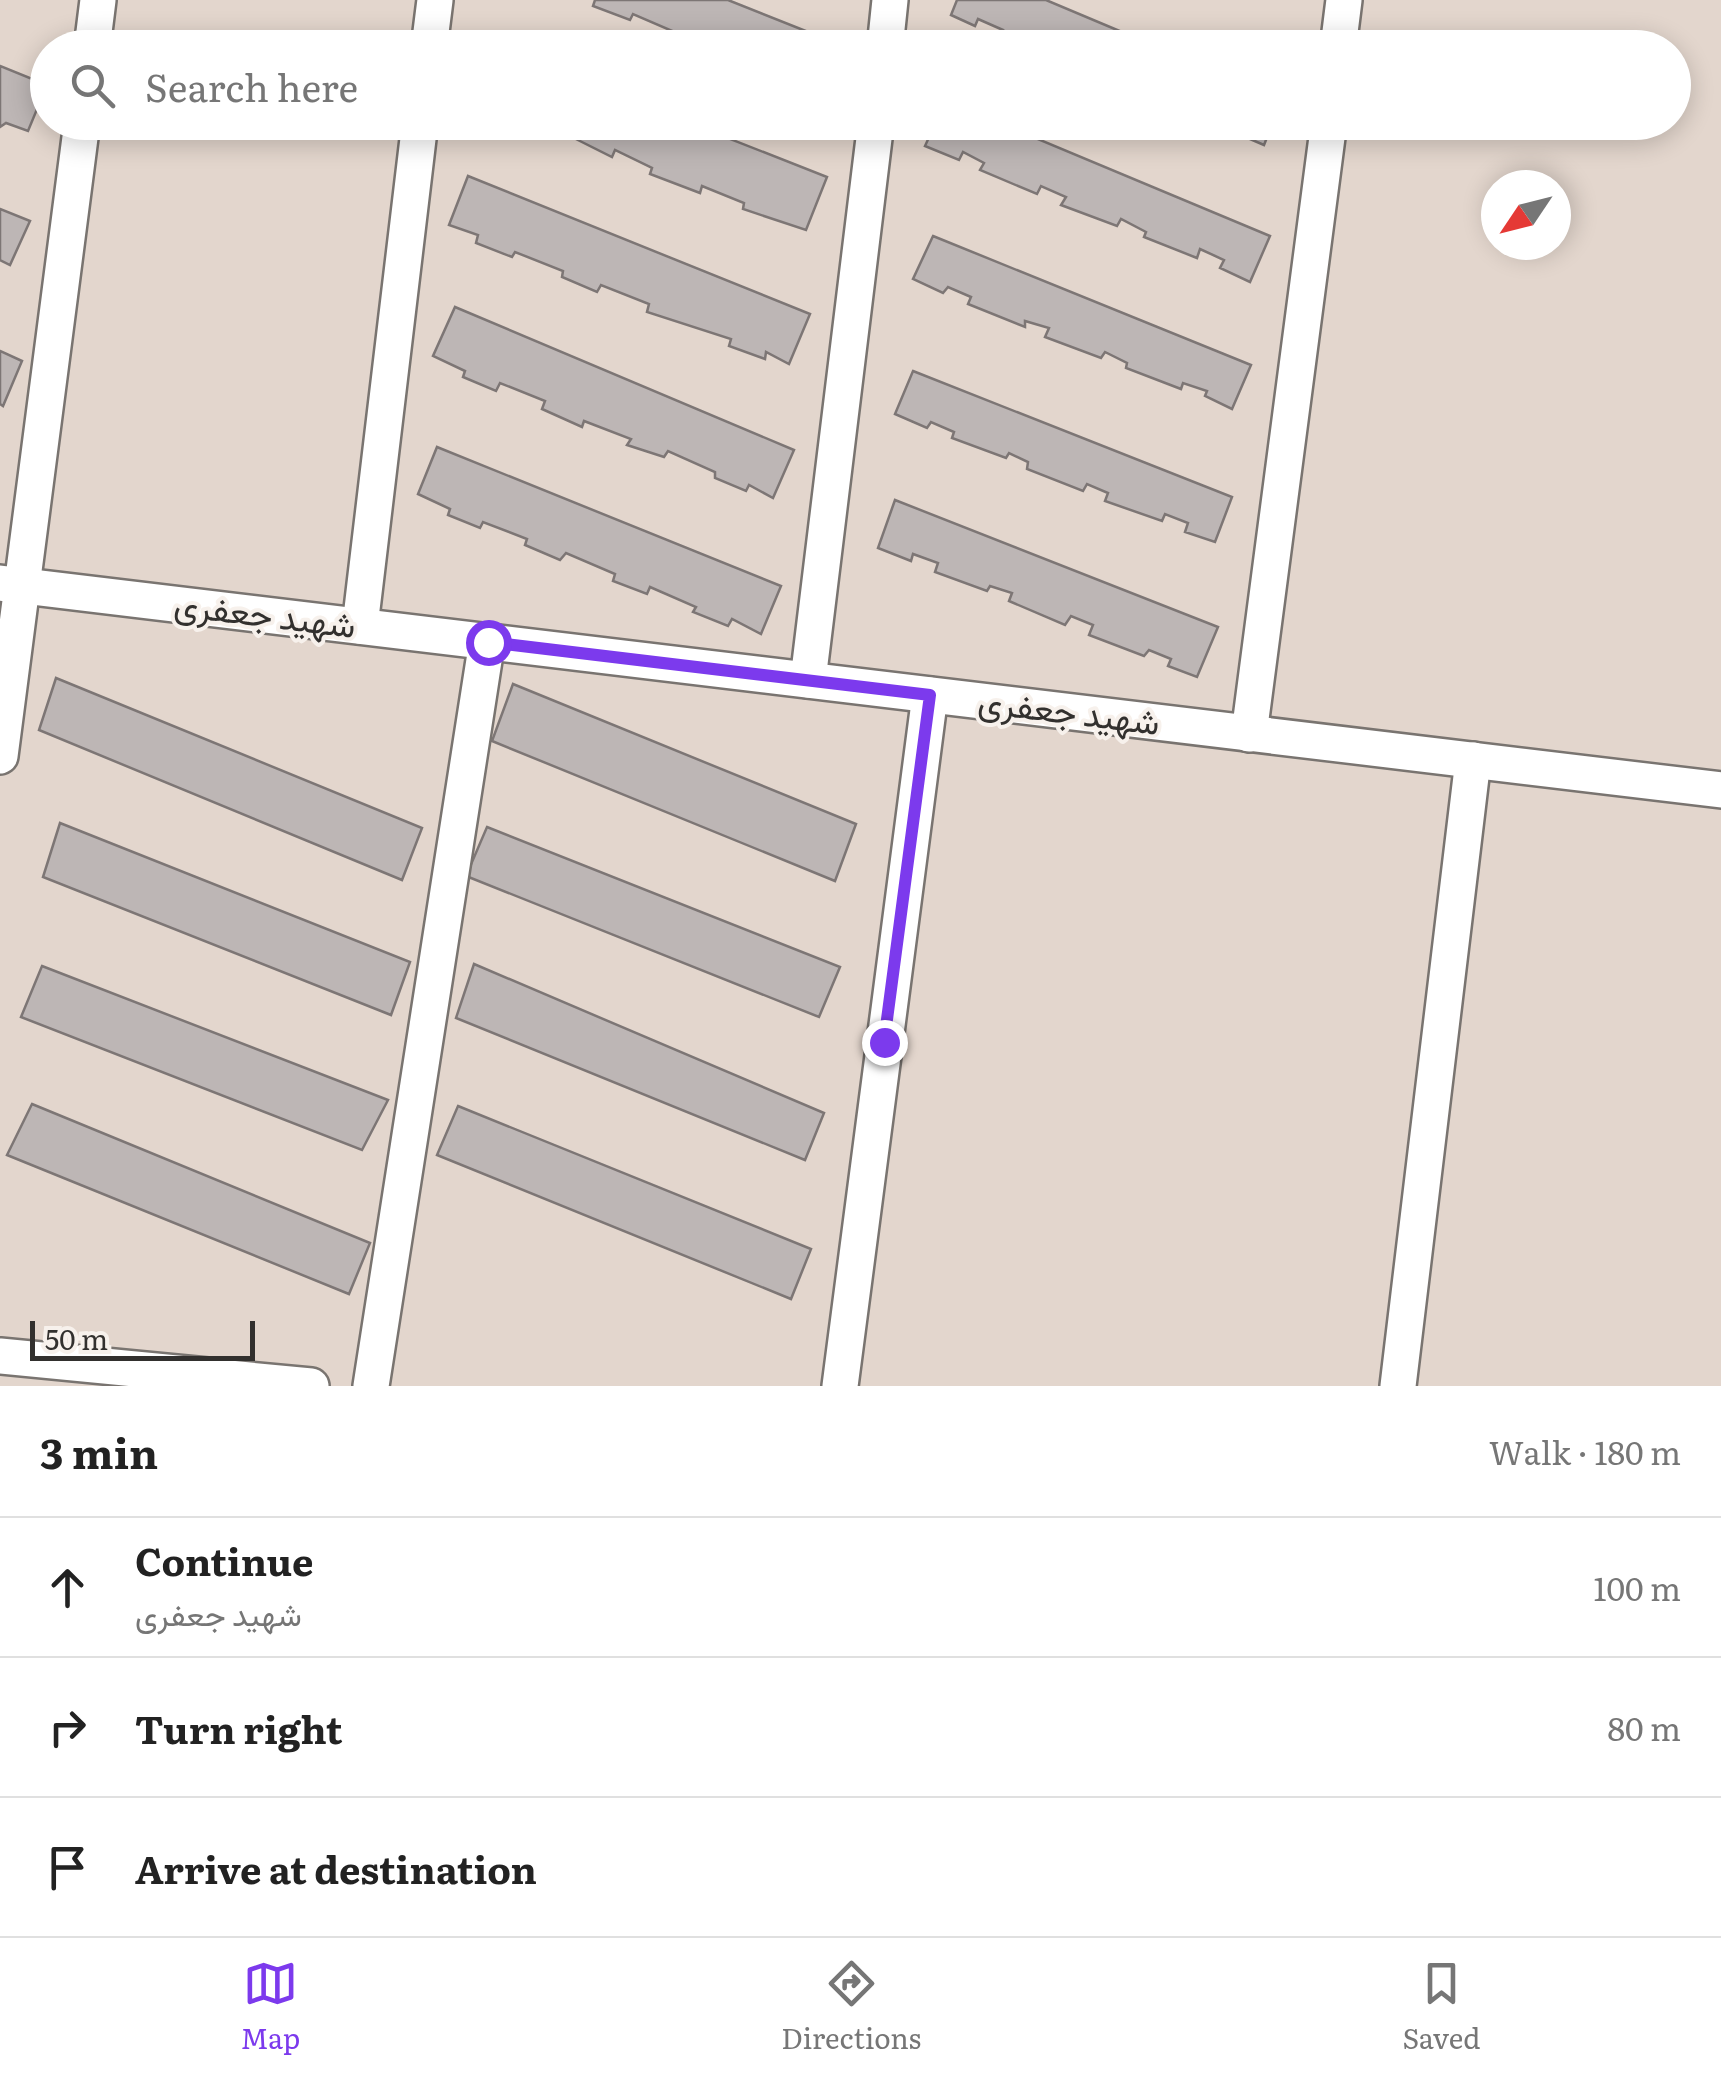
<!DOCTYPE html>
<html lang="en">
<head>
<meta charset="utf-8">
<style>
	body { margin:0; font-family:Literata,Vazirmatn,serif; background:#f6f6f6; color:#222 }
	.compass { position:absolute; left:1481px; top:170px; width:90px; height:90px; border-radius:50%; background:#fff; box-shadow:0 5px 25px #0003; rotate:235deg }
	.scale { position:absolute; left:30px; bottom:25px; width:225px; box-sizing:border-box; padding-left:10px; border:5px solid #32302e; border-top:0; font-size:28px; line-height:35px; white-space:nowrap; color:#32302e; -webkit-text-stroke:8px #f7f1ec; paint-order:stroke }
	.stop { position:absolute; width:30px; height:30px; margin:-22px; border:8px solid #7c3aed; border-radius:50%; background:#fff }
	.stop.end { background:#7c3aed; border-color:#fff; box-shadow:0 2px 10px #0008 }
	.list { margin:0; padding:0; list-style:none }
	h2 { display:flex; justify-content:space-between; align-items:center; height:130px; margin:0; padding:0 40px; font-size:42px }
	h2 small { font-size:32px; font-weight:400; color:#767676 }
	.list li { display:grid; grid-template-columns:65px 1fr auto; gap:30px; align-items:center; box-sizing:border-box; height:140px; padding:0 40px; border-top:2px solid #e0e0e0 }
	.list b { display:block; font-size:38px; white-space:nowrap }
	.list p { margin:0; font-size:32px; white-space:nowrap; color:#767676 }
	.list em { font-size:32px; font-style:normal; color:#767676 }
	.icon { flex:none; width:55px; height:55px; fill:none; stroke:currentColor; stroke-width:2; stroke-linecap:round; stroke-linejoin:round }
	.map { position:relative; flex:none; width:1721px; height:1386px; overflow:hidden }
	.search { position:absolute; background:#fff; box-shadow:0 5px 25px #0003; left:30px; right:30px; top:30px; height:110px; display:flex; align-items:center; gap:25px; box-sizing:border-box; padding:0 35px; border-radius:55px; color:#767676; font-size:38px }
	.sheet { height:550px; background:#fff }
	nav { display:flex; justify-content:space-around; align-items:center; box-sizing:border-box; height:140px; border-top:2px solid #e0e0e0; background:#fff; font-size:28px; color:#767676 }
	nav a { display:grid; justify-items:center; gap:5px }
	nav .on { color:#7c3aed }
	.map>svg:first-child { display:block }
	.built { fill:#e3d6cd; fill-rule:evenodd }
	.building { fill:#bdb6b5; stroke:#7d7675; stroke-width:2.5 }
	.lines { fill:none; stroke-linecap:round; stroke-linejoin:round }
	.minor-casing { stroke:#797470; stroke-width:40 }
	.minor { stroke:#fff; stroke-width:35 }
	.route { stroke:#7c3aed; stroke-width:12 }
	.labels { text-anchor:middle; stroke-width:8; stroke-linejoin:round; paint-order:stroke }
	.street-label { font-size:35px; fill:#32302e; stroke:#f7f1ec }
</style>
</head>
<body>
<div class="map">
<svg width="1721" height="1386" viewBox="0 0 1721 1386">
	<rect width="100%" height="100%" fill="#e9e3df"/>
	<path class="built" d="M0,0H1721V1386H0ZM48,48H1674V122H48ZM1496,185H1556V245H1496Z"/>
	<g class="building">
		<polygon points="595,0 728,0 846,47 693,48 676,40 677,33 633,14 630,20 593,6"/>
		<polygon points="957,0 1046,0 1160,48 1022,48 1000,37 1003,30 978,19 975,26 951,15"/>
		<polygon points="0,66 47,85 28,131 6,123 0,127"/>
		<polygon points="542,122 687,122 827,177 806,230 743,209 744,203 702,186 700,193 650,174 652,168 615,150 612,157"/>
		<polygon points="936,122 997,122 1270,236 1250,282 1220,268 1224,260 1200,249 1197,258 1144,237 1146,232 1121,219 1117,226 1061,205 1066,197 1041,186 1037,194 980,170 984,163 963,152 959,160 925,146"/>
		<polygon points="1228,122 1273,122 1264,145 1236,133 1238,127"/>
		<polygon points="468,176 810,314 789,364 766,352 765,359 729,346 731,339 647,312 649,304 601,285 597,292 562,277 563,271 515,252 512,257 476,243 478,235 449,225"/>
		<polygon points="0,209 30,221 10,265 0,260"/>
		<polygon points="933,236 1251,365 1232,409 1205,396 1207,391 1183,383 1181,389 1126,368 1127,363 1105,352 1101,358 1045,337 1049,328 1025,321 1025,327 968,304 971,297 948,287 943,293 913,279"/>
		<polygon points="455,307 794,450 773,498 749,485 746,491 715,478 715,472 668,451 664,457 627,445 631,439 584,421 582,427 542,409 545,401 500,383 496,391 463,377 465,371 433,356"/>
		<polygon points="0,351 22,361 3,406 0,404"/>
		<polygon points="913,371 1232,497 1215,542 1185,532 1188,523 1165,514 1162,521 1105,501 1108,493 1087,484 1083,491 1027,469 1028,462 1009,453 1006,458 952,438 954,432 931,422 927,428 895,414"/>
		<polygon points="437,447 781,586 761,634 732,619 728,626 693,612 696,607 650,587 647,594 613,581 615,574 566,553 560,560 525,545 527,539 483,522 480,528 448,515 450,509 418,494"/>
		<polygon points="895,500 1218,627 1197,677 1168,666 1171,659 1149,650 1144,656 1089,635 1093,625 1071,616 1065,625 1009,601 1012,593 990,586 987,591 935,572 938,563 913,554 911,561 878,548"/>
		<polygon points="56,678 422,828 402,880 39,730"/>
		<polygon points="513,684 856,824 835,881 492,741"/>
		<polygon points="60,823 410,962 391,1015 43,877"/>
		<polygon points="487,827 840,967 819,1017 466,876"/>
		<polygon points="474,964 824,1113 805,1160 456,1018"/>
		<polygon points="42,966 388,1100 362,1150 21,1017"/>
		<polygon points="32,1104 370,1243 349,1294 7,1155"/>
		<polygon points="458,1106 811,1249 791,1299 437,1155"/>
	</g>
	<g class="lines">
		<g class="minor-casing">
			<g id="minor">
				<polyline points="92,48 98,0"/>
				<polyline points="429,48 435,0"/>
				<polyline points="885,48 890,0"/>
				<polyline points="1338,48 1344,0"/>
				<polyline points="0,583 1721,790"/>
				<polyline points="360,626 420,122"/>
				<polyline points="808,680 876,122"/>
				<polyline points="1249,734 1329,122"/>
				<polyline points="0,756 82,122"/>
				<polyline points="0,1356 311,1386"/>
				<polyline points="371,1386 487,641"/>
				<polyline points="840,1386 930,695"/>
				<polyline points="1398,1386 1473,760"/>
			</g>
		</g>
		<use href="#minor" class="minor"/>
	</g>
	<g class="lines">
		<polyline class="route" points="488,642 930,695 884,1042"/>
	</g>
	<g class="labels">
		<g class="street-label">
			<text transform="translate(265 615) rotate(7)" y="12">شهید جعفری</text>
			<text transform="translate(1069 712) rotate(7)" y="12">شهید جعفری</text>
		</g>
	</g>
</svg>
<svg class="compass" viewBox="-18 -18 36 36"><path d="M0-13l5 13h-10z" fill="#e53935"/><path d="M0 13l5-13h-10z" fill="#767676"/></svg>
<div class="scale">50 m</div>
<div class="stop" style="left:488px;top:642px"></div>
<div class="stop end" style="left:884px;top:1042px"></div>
<div class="search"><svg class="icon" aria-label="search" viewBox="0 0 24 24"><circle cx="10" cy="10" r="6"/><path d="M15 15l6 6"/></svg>Search here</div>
</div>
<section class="sheet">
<h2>3 min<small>Walk · 180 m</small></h2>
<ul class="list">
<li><svg class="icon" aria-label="ahead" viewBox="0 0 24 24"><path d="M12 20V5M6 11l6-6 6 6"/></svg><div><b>Continue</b><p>شهید جعفری</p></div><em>100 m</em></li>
<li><svg class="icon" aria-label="right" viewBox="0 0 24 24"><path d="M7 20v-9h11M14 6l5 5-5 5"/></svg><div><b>Turn right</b></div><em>80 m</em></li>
<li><svg class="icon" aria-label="arrive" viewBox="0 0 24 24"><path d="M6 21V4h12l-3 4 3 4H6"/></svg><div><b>Arrive at destination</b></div></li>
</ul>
</section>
<nav>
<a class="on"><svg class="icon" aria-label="map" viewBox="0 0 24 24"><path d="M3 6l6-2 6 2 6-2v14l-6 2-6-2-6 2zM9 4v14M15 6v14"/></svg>Map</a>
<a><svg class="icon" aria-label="directions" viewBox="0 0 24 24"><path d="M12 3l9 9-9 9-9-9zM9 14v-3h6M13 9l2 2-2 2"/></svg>Directions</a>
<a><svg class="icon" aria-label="saved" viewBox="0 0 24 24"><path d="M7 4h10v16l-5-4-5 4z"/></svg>Saved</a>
</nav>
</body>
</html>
